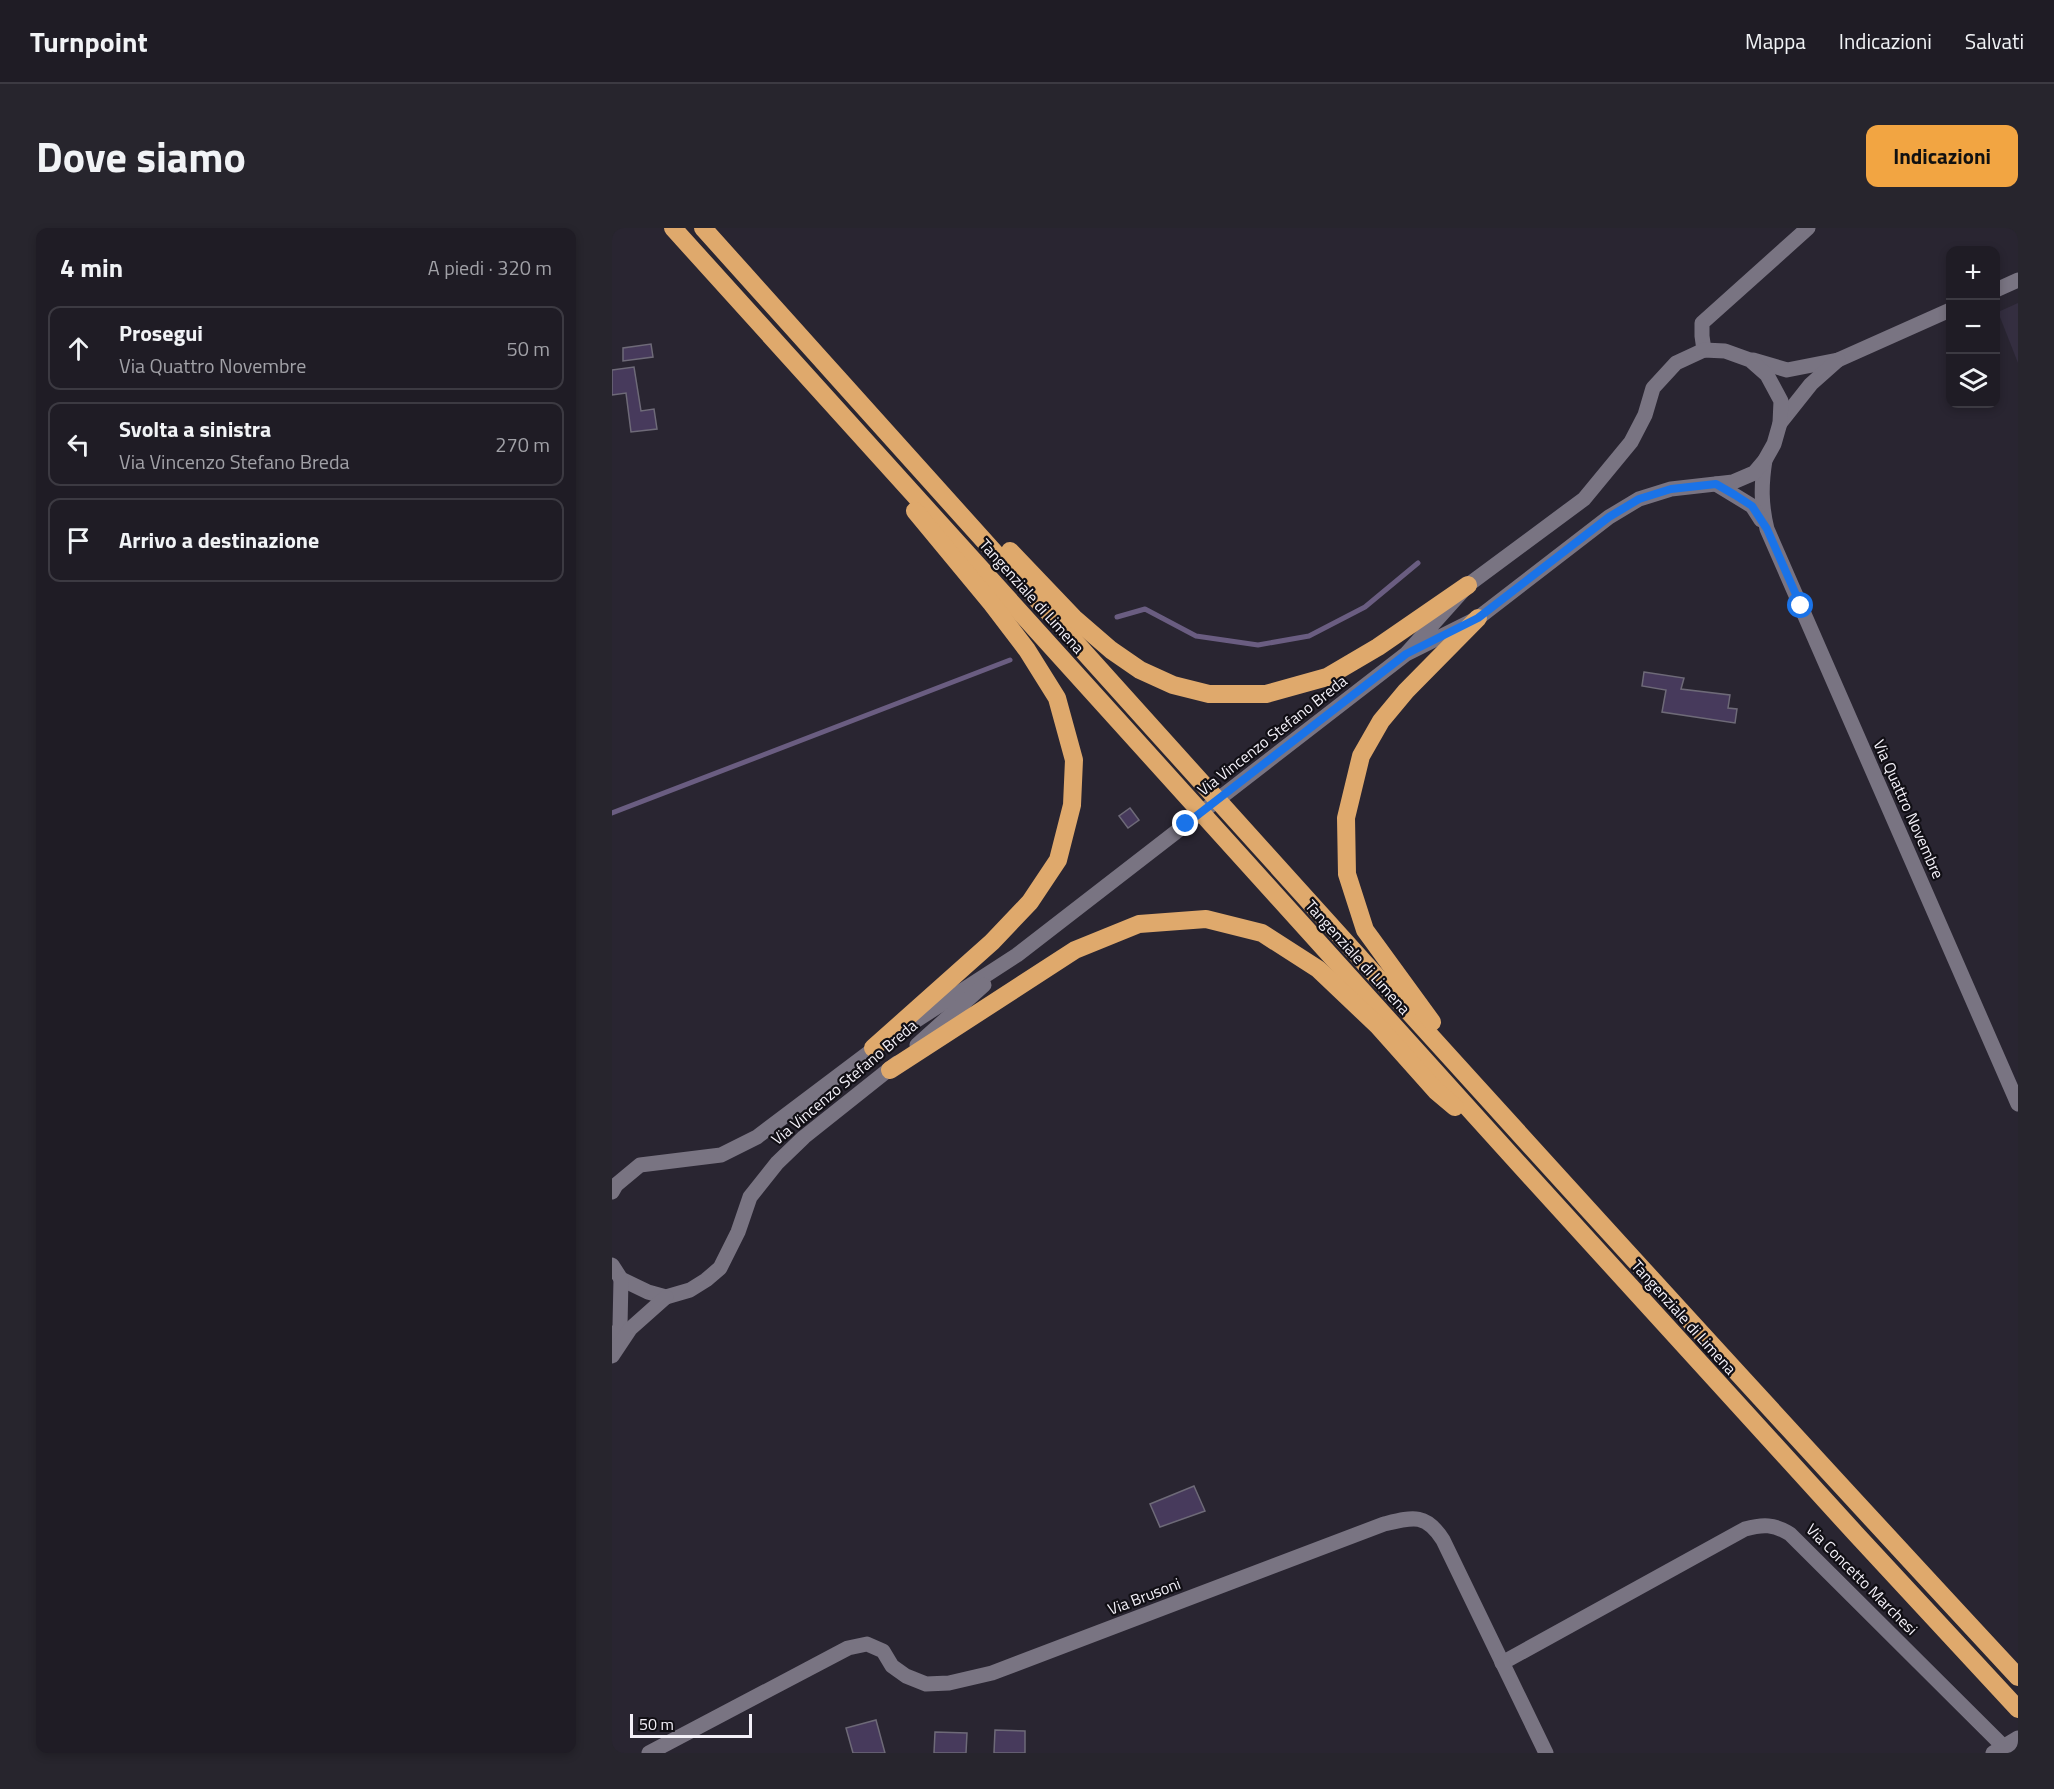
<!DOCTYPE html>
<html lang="it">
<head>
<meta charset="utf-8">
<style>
	body { margin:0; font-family:"Titillium Web",sans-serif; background:#27252d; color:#f1f3f6 }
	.controls { position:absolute; right:18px; top:18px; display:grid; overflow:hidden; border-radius:12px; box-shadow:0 3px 9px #0003 }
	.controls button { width:54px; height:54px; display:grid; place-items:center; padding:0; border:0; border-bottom:2px solid #3c3a42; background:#1f1c25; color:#f1f3f6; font:30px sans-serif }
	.scale { position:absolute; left:18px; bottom:15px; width:122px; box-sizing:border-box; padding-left:6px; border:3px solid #f3f0f8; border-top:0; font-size:16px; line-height:21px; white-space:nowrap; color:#f3f0f8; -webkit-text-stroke:4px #110f15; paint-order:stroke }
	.stop { position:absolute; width:18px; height:18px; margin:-14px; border:4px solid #1a73e8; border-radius:50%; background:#fff }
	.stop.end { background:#1a73e8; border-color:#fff; box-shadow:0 2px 6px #0008 }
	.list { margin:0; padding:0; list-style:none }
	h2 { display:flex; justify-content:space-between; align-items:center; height:78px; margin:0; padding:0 24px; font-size:26px }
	h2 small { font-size:20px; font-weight:400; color:#a1a1a7 }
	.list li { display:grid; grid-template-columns:39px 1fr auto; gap:18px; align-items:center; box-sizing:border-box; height:84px; margin:0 12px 12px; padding:0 12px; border:2px solid #3c3a42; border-radius:12px }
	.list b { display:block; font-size:22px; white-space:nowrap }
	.list p { margin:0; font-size:20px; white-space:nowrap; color:#a1a1a7 }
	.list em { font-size:20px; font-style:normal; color:#a1a1a7 }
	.icon { flex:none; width:33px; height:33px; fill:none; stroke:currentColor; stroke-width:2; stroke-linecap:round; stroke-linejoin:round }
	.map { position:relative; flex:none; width:1406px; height:1525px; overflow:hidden; border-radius:12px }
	header { display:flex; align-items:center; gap:36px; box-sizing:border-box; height:84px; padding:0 30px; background:#1f1c25; border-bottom:2px solid #3c3a42 }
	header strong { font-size:28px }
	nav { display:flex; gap:33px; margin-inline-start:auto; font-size:21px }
	.intro { display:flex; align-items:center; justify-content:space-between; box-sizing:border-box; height:144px; padding:0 36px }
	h1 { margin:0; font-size:42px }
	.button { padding:15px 27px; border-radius:12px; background:#f2a542; color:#111; font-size:21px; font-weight:700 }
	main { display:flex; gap:36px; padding:0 36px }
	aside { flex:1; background:#1f1c25; border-radius:12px; box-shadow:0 3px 9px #0003 }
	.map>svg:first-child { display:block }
	.built { fill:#342e40 }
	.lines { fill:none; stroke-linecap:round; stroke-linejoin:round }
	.stream { stroke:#6a5d81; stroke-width:5 }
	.building { fill:#473a5c; stroke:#6e6a78; stroke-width:1.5 }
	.minor { stroke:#797482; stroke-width:15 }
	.highway { stroke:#dfa96c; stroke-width:18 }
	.route { stroke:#1a73e8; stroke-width:8 }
	.labels { text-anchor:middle; stroke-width:4.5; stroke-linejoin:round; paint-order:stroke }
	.street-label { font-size:16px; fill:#f3f0f8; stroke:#110f15 }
</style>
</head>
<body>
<header>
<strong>Turnpoint</strong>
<nav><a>Mappa</a><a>Indicazioni</a><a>Salvati</a></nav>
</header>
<div class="intro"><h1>Dove siamo</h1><a class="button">Indicazioni</a></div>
<main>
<aside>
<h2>4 min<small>A piedi · 320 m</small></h2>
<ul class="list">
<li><svg class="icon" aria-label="ahead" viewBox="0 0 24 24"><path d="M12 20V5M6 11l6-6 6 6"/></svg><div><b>Prosegui</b><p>Via Quattro Novembre</p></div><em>50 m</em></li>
<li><svg class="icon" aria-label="left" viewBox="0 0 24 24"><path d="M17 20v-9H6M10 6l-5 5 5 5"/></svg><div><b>Svolta a sinistra</b><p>Via Vincenzo Stefano Breda</p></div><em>270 m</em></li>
<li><svg class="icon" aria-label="arrive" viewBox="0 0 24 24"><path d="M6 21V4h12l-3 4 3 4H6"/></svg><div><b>Arrivo a destinazione</b></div></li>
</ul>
</aside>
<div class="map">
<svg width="1406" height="1525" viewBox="0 0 1406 1525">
	<rect width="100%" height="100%" fill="#292531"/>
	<polygon class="built" points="1406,75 1406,135 1386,84"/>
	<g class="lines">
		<g class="stream">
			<polyline points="505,389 533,381 584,408 646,417 697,408 753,379 806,335"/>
			<polyline points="0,585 398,432"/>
		</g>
	</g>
	<g class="building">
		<polygon points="39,116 41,129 11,133 11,120"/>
		<polygon points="22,139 29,183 42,181 45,201 19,204 14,165 0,167 0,142"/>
		<polygon points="1032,444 1072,450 1069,461 1118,467 1116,480 1125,481 1123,495 1050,484 1054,462 1030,458"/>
		<polygon points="518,580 527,592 516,600 507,588"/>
		<polygon points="582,1258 593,1283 548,1299 538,1276"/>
		<polygon points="264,1492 273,1525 241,1525 234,1500"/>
		<polygon points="383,1502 413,1503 413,1525 382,1525"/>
		<polygon points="323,1504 355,1505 354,1525 322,1525"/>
	</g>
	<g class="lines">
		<g class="minor">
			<polyline points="1384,62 1406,52"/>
			<polyline points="1092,122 1090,108 1090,95 1196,0"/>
			<polyline points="1141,132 1175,142 1226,132 1338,82"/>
			<polyline points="1168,195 1199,156 1226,132"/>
			<path d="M1153,232C1149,257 1149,277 1155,301L1406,876"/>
			<polyline points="1104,256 1140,278 1149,292"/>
			<polyline points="294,799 405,727 794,426 856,357 972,271 1019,214 1033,187 1041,160 1064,135 1092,122 1113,123 1138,132 1155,147 1169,173 1168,195 1162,216 1153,232 1142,245 1121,254 1059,261 1027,271 997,289 866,390 794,426"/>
			<polyline points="305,817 372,757"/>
			<polyline points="0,964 4,957 28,937 109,927 145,909 271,814"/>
			<polyline points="0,1037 9,1051 36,1064 54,1069 78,1062 94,1052 108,1040 126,1004 138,969 165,935 192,909 285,835"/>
			<polyline points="2,1116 8,1098 9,1051"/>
			<polyline points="0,1128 18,1101 54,1069"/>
			<path d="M890,1435L1133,1301C1151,1296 1162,1296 1178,1306L1398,1525"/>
			<path d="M37,1525L236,1420L255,1416L271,1423L280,1438L294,1448L314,1456L337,1455L380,1445L772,1296C801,1289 814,1285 831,1312L934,1525"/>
			<polyline points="1381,1525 1406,1510"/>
		</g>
		<g class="highway">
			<polyline points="61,0 896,924 1243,1305 1406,1481"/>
			<path d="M91,0C527,485 962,971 1406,1449"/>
			<polyline points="398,323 462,390 499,422 528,442 561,457 597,466 654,466 715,449 766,419 856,357"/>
			<polyline points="820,794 753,702 735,646 734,590 749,528 769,493 794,463 866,390"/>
			<polyline points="261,820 380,714 418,674 446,632 460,577 462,532 445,470 415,422 380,376 303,283"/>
			<polyline points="278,842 463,722 527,696 594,691 650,705 706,741 766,798 824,863 843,879"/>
		</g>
	</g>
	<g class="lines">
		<polyline class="route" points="574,596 794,426 866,390 997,289 1027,271 1059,261 1104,256 1123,267 1140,278 1155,301 1189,378"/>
	</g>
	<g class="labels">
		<g class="street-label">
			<text transform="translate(420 368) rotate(48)" y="6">Tangenziale di Limena</text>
			<text transform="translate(660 507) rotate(-38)" y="6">Via Vincenzo Stefano Breda</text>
			<text transform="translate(1297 581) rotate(66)" y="6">Via Quattro Novembre</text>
			<text transform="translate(746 729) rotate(48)" y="6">Tangenziale di Limena</text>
			<text transform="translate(232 854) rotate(-40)" y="6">Via Vincenzo Stefano Breda</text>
			<text transform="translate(1072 1089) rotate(48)" y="6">Tangenziale di Limena</text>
			<text transform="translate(1250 1351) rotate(45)" y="6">Via Concetto Marchesi</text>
			<text transform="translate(532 1368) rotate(-21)" y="6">Via Brusoni</text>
		</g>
	</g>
</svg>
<div class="controls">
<button>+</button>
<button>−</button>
<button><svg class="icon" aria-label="layers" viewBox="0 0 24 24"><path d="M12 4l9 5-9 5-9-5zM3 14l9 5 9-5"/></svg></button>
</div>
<div class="scale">50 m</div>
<div class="stop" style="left:1189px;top:378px"></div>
<div class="stop end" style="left:574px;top:596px"></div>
</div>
</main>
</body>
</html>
